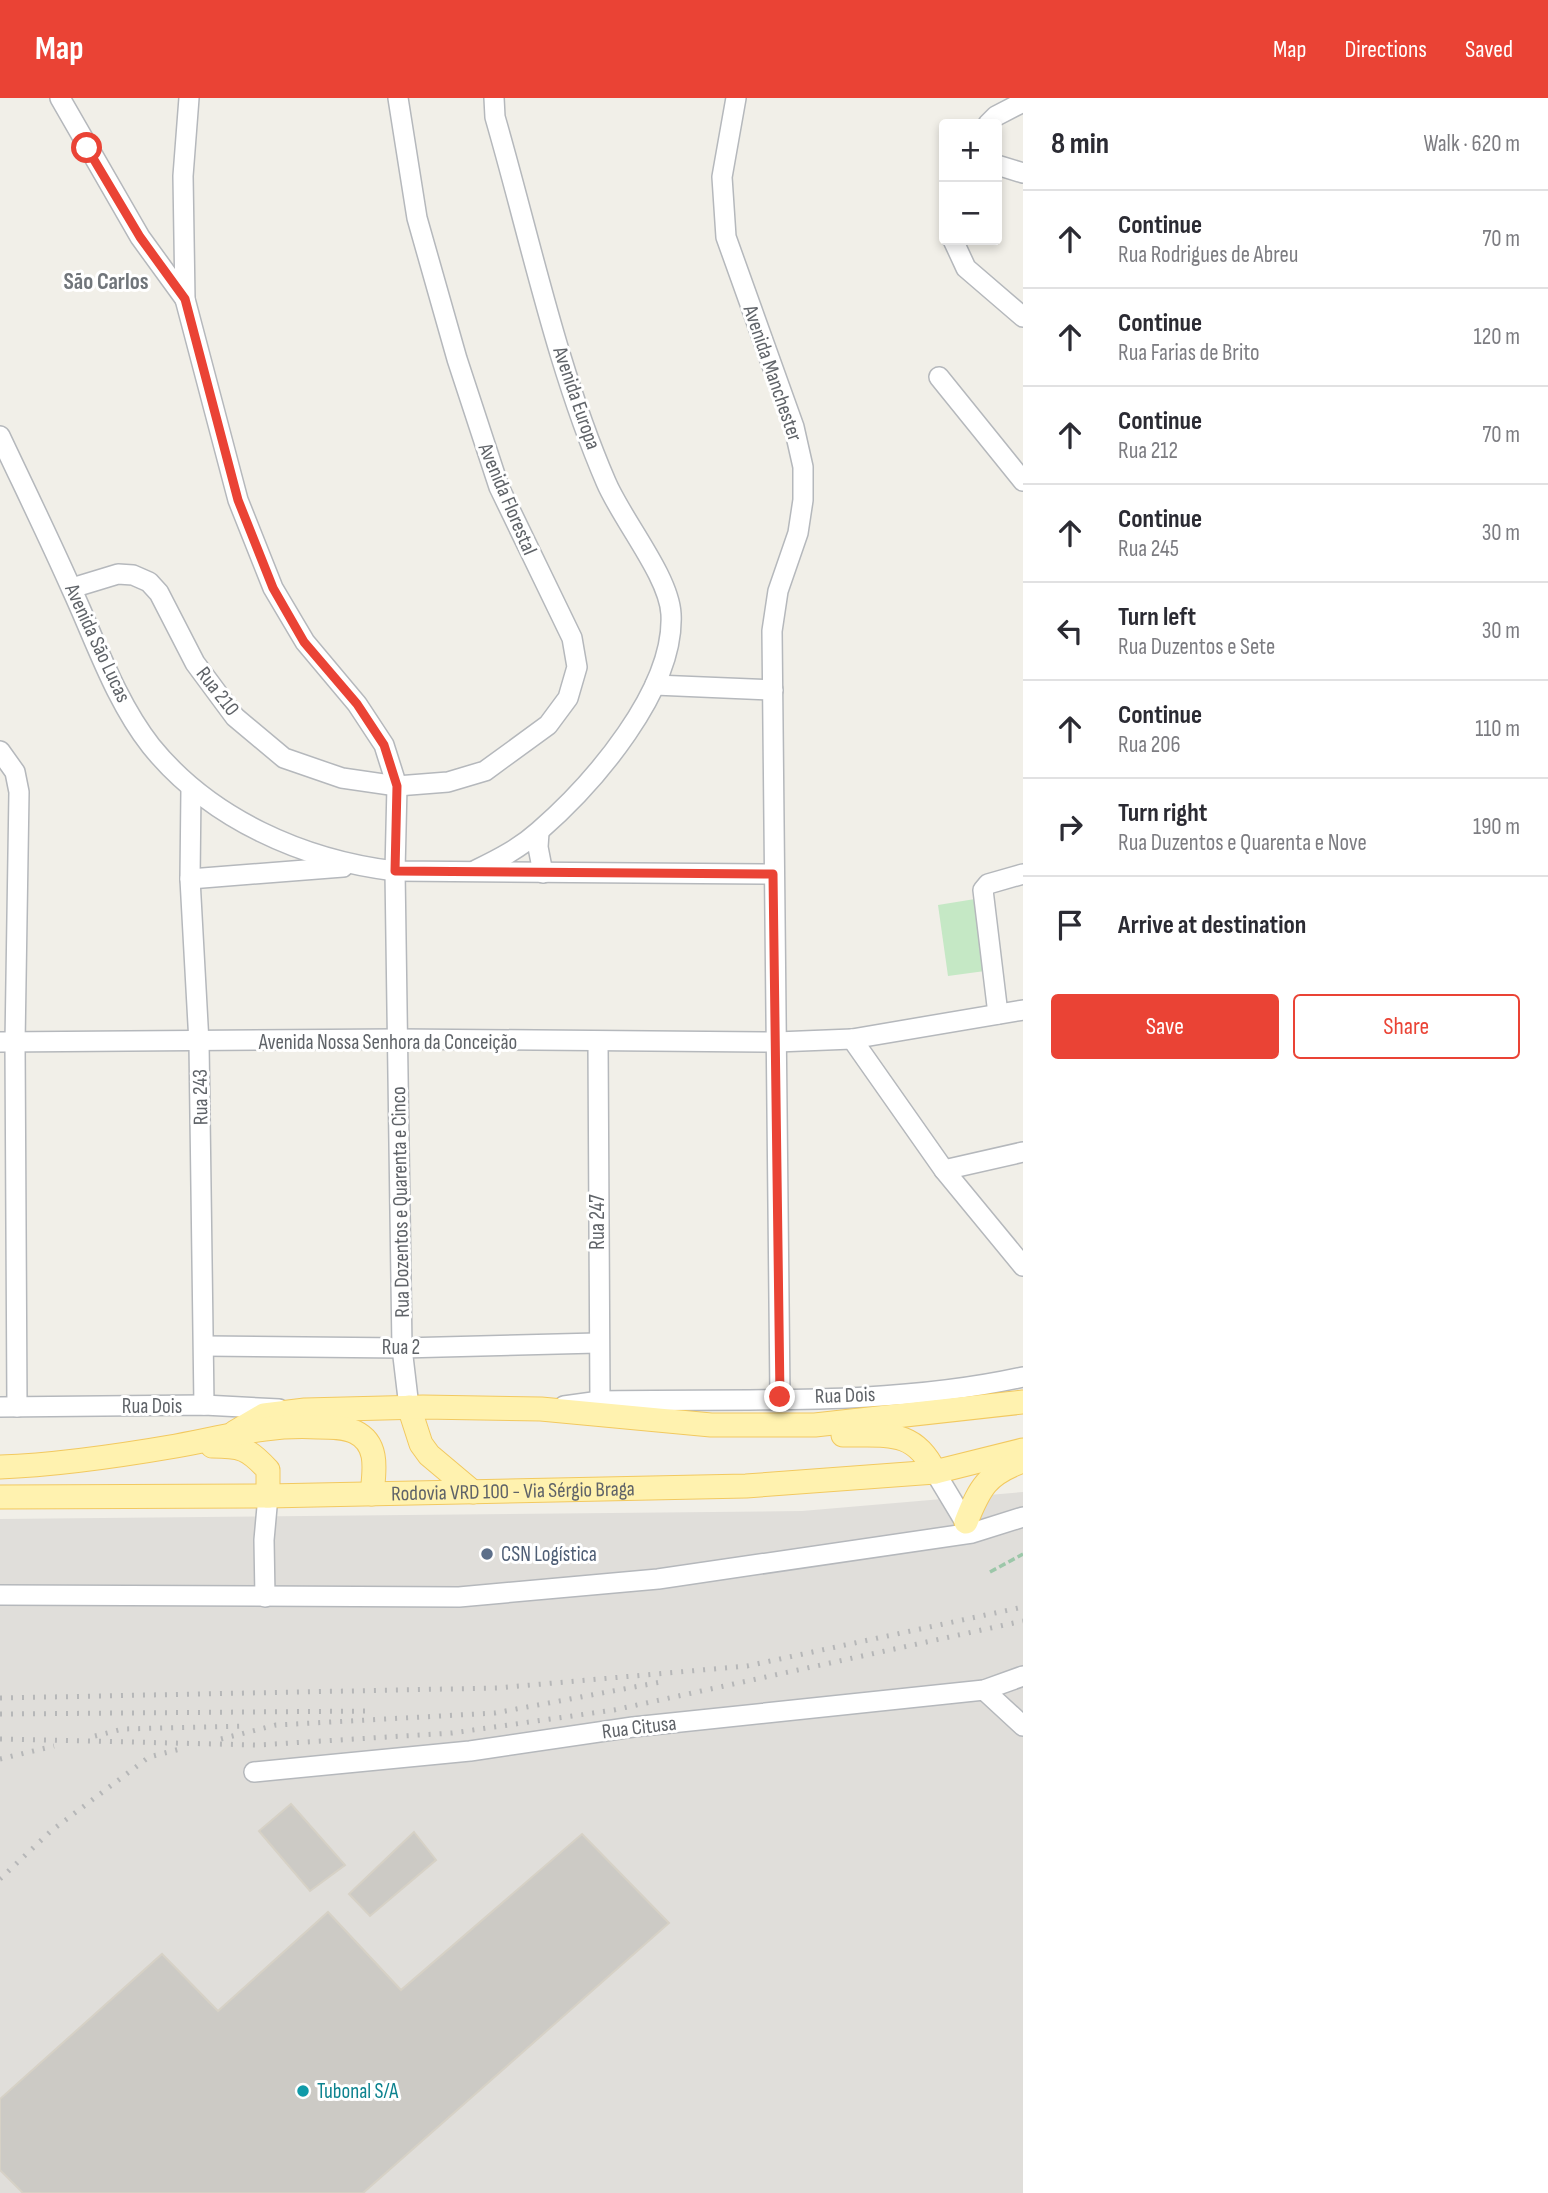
<!DOCTYPE html>
<html lang="en">
<head>
<meta charset="utf-8">
<style>
	body { margin:0; font-family:"Sofia Sans Condensed",sans-serif; background:#f2f2f3; color:#2b2b33 }
	.controls { position:absolute; right:21px; top:21px; display:grid; overflow:hidden; border-radius:7px; box-shadow:0 4px 10px #0003 }
	.controls button { width:63px; height:63px; display:grid; place-items:center; padding:0; border:0; border-bottom:2px solid #e1e1e2; background:#fff; color:#2b2b33; font:35px sans-serif }
	.stop { position:absolute; width:21px; height:21px; margin:-16px; border:5px solid #ea4335; border-radius:50%; background:#fff }
	.stop.end { background:#ea4335; border-color:#fff; box-shadow:0 2px 7px #0008 }
	.list { margin:0; padding:0; list-style:none }
	h2 { display:flex; justify-content:space-between; align-items:center; height:91px; margin:0; padding:0 28px; font-size:30px }
	h2 small { font-size:23px; font-weight:400; color:#7c7c81 }
	.list li { display:grid; grid-template-columns:46px 1fr auto; gap:21px; align-items:center; box-sizing:border-box; height:98px; padding:0 28px; border-top:2px solid #e1e1e2 }
	.list b { display:block; font-size:26px; white-space:nowrap }
	.list p { margin:0; font-size:23px; white-space:nowrap; color:#7c7c81 }
	.list em { font-size:23px; font-style:normal; color:#7c7c81 }
	.actions { display:flex; gap:14px; padding:21px 28px }
	.actions a { flex:1; padding:16px 0; border:2px solid #ea4335; border-radius:7px; text-align:center; font-size:24px; color:#ea4335 }
	.actions .main { background:#ea4335; color:#fff }
	.icon { flex:none; width:38px; height:38px; fill:none; stroke:currentColor; stroke-width:2; stroke-linecap:round; stroke-linejoin:round }
	.map { position:relative; flex:none; width:1023px; height:2095px; overflow:hidden }
	header { display:flex; align-items:center; gap:42px; box-sizing:border-box; height:98px; padding:0 35px; background:#ea4335; color:#fff }
	header strong { font-size:33px }
	nav { display:flex; gap:38px; margin-inline-start:auto; font-size:24px }
	main { display:flex }
	aside { flex:1; background:#fff }
	.map>svg:first-child { display:block }
	.industrial { fill:#e0deda }
	.green { fill:#c5e8c5 }
	.building { fill:#cccac5; stroke:#d6d1c6; stroke-width:2 }
	.lines { fill:none; stroke-linecap:round; stroke-linejoin:round }
	.minor-casing { stroke:#b5b8bc; stroke-width:22 }
	.major-casing { stroke:#f2c960; stroke-width:25 }
	.path { stroke:#9cc7a9; stroke-width:3.5; stroke-dasharray:7 3.5; stroke-linecap:butt }
	.minor { stroke:#fff; stroke-width:19 }
	.major { stroke:#fff2af; stroke-width:23 }
	.rail { stroke:#b6b7b8; stroke-width:5; stroke-dasharray:2 9; stroke-linecap:butt }
	.route { stroke:#ea4335; stroke-width:9 }
	.service-dot { fill:#5c6f8a; stroke:#fff; stroke-width:2.5 }
	.culture-dot { fill:#0f9aa8; stroke:#fff; stroke-width:2.5 }
	.labels { text-anchor:middle; stroke-width:6; stroke-linejoin:round; paint-order:stroke }
	.street-label { font-size:21px; fill:#5f6368; stroke:#fff }
	.service-label { font-size:21px; fill:#4e5e75; stroke:#fff; text-anchor:start }
	.culture-label { font-size:21px; fill:#0d838f; stroke:#fff; text-anchor:start }
	.neighbourhood-label { font-size:23px; font-weight:bold; fill:#70757a; stroke:#fff }
</style>
</head>
<body>
<header>
<strong>Map</strong>
<nav><a>Map</a><a>Directions</a><a>Saved</a></nav>
</header>
<main>
<div class="map">
<svg width="1023" height="2095" viewBox="0 0 1023 2095">
	<rect width="100%" height="100%" fill="#f1efe8"/>
	<polygon class="industrial" points="1023,1394 1023,2095 0,2095 0,1421 802,1413"/>
	<polygon class="green" points="975,801 985,873 948,878 938,807"/>
	<g class="building">
		<polygon points="291,1706 345,1767 310,1793 259,1733"/>
		<polygon points="414,1734 436,1762 370,1818 349,1796"/>
		<polygon points="582,1736 669,1825 363,2095 23,2095 0,2072 0,2001 162,1856 218,1913 328,1814 401,1892"/>
	</g>
	<g class="lines">
		<g class="minor-casing">
			<g id="minor">
				<polyline points="60,0 140,139 185,201"/>
				<polyline points="189,0 183,78 185,201 238,402 273,490 305,544 357,606 384,647 397,688 395,773 402,1250 409,1309"/>
				<polyline points="736,0 722,79 726,139 794,329 803,369 803,402 798,435 778,493 772,533 780,1299"/>
				<polyline points="988,26 996,18 1023,4"/>
				<polyline points="997,67 1023,75"/>
				<polyline points="953,142 966,170 1023,219"/>
				<polyline points="939,279 1023,383"/>
				<path d="M0,338C24,389 49,440 72,492C96,544 115,602 151,648C210,721 303,762 395,773L773,776"/>
				<polyline points="72,490 118,476 133,477 149,484 159,495 195,565 235,619 284,660 342,680 397,688 448,684 485,673 548,627 568,600 577,569 572,540 499,389 457,261 417,120 398,0"/>
				<polyline points="655,587 773,592"/>
				<polyline points="0,653 15,674 19,694 15,945 17,1309"/>
				<polyline points="191,691 190,781 199,945 204,1307"/>
				<polyline points="539,734 538,749 543,775"/>
				<path d="M476,772C499,761 520,750 539,733C593,686 675,592 671,516C669,478 622,422 606,384C556,268 530,140 495,19L494,0"/>
				<polyline points="190,781 343,769"/>
				<polyline points="998,916 983,792 988,786 1023,776"/>
				<polyline points="852,941 944,1072 1023,1168"/>
				<polyline points="0,944 398,941 777,944 852,941 1023,912"/>
				<polyline points="598,944 600,1303"/>
				<polyline points="944,1072 1023,1054"/>
				<polyline points="204,1248 402,1250 597,1245"/>
				<path d="M564,1308L600,1303C738,1300 888,1309 1023,1279"/>
				<polyline points="0,1309 204,1307 279,1311"/>
				<polyline points="935,1374 971,1434"/>
				<polyline points="0,1497 459,1499 658,1481 972,1435 1023,1419"/>
				<polyline points="265,1499 264,1442 268,1398"/>
				<polyline points="984,1592 1023,1628"/>
				<polyline points="254,1674 470,1653 633,1629 984,1592 1023,1578"/>
			</g>
		</g>
		<g class="major-casing">
			<g id="major">
				<polyline points="409,1309 421,1346 429,1357 473,1394"/>
				<polyline points="235,1334 264,1317 305,1312 423,1309 541,1311 711,1327 815,1327 1023,1304"/>
				<path d="M843,1337C886,1338 914,1330 935,1374"/>
				<path d="M212,1348C241,1348 248,1350 268,1372V1398"/>
				<path d="M0,1369C59,1367 118,1358 176,1348C229,1339 262,1326 318,1329C331,1329 344,1329 355,1334C380,1346 374,1374 372,1396"/>
				<path id="s1" d="M0,1399L268,1398L746,1388L935,1374L1023,1352"/>
				<path d="M966,1424C980,1389 987,1376 1023,1363"/>
			</g>
		</g>
		<polyline class="path" points="990,1474 1023,1456"/>
		<use href="#minor" class="minor"/>
		<use href="#major" class="major"/>
		<g class="rail">
			<polyline points="0,1600 497,1590 747,1568 1023,1509"/>
			<polyline points="0,1616 371,1613"/>
			<polyline points="95,1638 123,1631 248,1628"/>
			<polyline points="0,1641 258,1647 452,1635 614,1612 1023,1523"/>
			<polyline points="221,1641 276,1627 495,1615 661,1584"/>
			<polyline points="0,1661 54,1648"/>
			<polyline points="0,1781 51,1733 149,1659 180,1651"/>
		</g>
	</g>
	<g class="lines">
		<polyline class="route" points="87,50 140,139 185,201 238,402 273,490 304,544 357,606 384,647 397,688 395,773 773,776 780,1299"/>
	</g>
	<circle class="service-dot" cx="487" cy="1456" r="7"/>
	<circle class="culture-dot" cx="303" cy="1993" r="7"/>
	<g class="labels">
		<g class="street-label">
			<text transform="translate(773 275) rotate(71)" y="7">Avenida Manchester</text>
			<text transform="translate(577 300) rotate(71)" y="7">Avenida Europa</text>
			<text transform="translate(508 401) rotate(67)" y="7">Avenida Florestal</text>
			<text transform="translate(98 545) rotate(65)" y="7">Avenida São Lucas</text>
			<text transform="translate(218 593) rotate(52)" y="7">Rua 210</text>
			<text x="388" y="951">Avenida Nossa Senhora da Conceição</text>
			<text transform="translate(200 999) rotate(-91)" y="7">Rua 243</text>
			<text transform="translate(400 1104) rotate(-91)" y="7">Rua Dozentos e Quarenta e Cinco</text>
			<text transform="translate(597 1124) rotate(-90)" y="7">Rua 247</text>
			<text x="401" y="1256">Rua 2</text>
			<text transform="translate(845 1297) rotate(-2)" y="7">Rua Dois</text>
			<text x="152" y="1315">Rua Dois</text>
			<text dy="7" stroke="none"><textPath href="#s1" startOffset="513">Rodovia VRD 100 - Via Sérgio Braga</textPath></text>
			<text transform="translate(639 1629) rotate(-7)" y="7">Rua Citusa</text>
		</g>
		<g class="service-label">
			<text x="501" y="1463">CSN Logística</text>
		</g>
		<g class="culture-label">
			<text x="317" y="2000">Tubonal S/A</text>
		</g>
		<g class="neighbourhood-label">
			<text x="106" y="191">São Carlos</text>
		</g>
	</g>
</svg>
<div class="controls">
<button>+</button>
<button>−</button>
</div>
<div class="stop" style="left:87px;top:50px"></div>
<div class="stop end" style="left:780px;top:1299px"></div>
</div>
<aside>
<h2>8 min<small>Walk · 620 m</small></h2>
<ul class="list">
<li><svg class="icon" aria-label="ahead" viewBox="0 0 24 24"><path d="M12 20V5M6 11l6-6 6 6"/></svg><div><b>Continue</b><p>Rua Rodrigues de Abreu</p></div><em>70 m</em></li>
<li><svg class="icon" aria-label="ahead" viewBox="0 0 24 24"><path d="M12 20V5M6 11l6-6 6 6"/></svg><div><b>Continue</b><p>Rua Farias de Brito</p></div><em>120 m</em></li>
<li><svg class="icon" aria-label="ahead" viewBox="0 0 24 24"><path d="M12 20V5M6 11l6-6 6 6"/></svg><div><b>Continue</b><p>Rua 212</p></div><em>70 m</em></li>
<li><svg class="icon" aria-label="ahead" viewBox="0 0 24 24"><path d="M12 20V5M6 11l6-6 6 6"/></svg><div><b>Continue</b><p>Rua 245</p></div><em>30 m</em></li>
<li><svg class="icon" aria-label="left" viewBox="0 0 24 24"><path d="M17 20v-9H6M10 6l-5 5 5 5"/></svg><div><b>Turn left</b><p>Rua Duzentos e Sete</p></div><em>30 m</em></li>
<li><svg class="icon" aria-label="ahead" viewBox="0 0 24 24"><path d="M12 20V5M6 11l6-6 6 6"/></svg><div><b>Continue</b><p>Rua 206</p></div><em>110 m</em></li>
<li><svg class="icon" aria-label="right" viewBox="0 0 24 24"><path d="M7 20v-9h11M14 6l5 5-5 5"/></svg><div><b>Turn right</b><p>Rua Duzentos e Quarenta e Nove</p></div><em>190 m</em></li>
<li><svg class="icon" aria-label="arrive" viewBox="0 0 24 24"><path d="M6 21V4h12l-3 4 3 4H6"/></svg><div><b>Arrive at destination</b></div></li>
</ul>
<div class="actions"><a class="main">Save</a><a>Share</a></div>
</aside>
</main>
</body>
</html>
